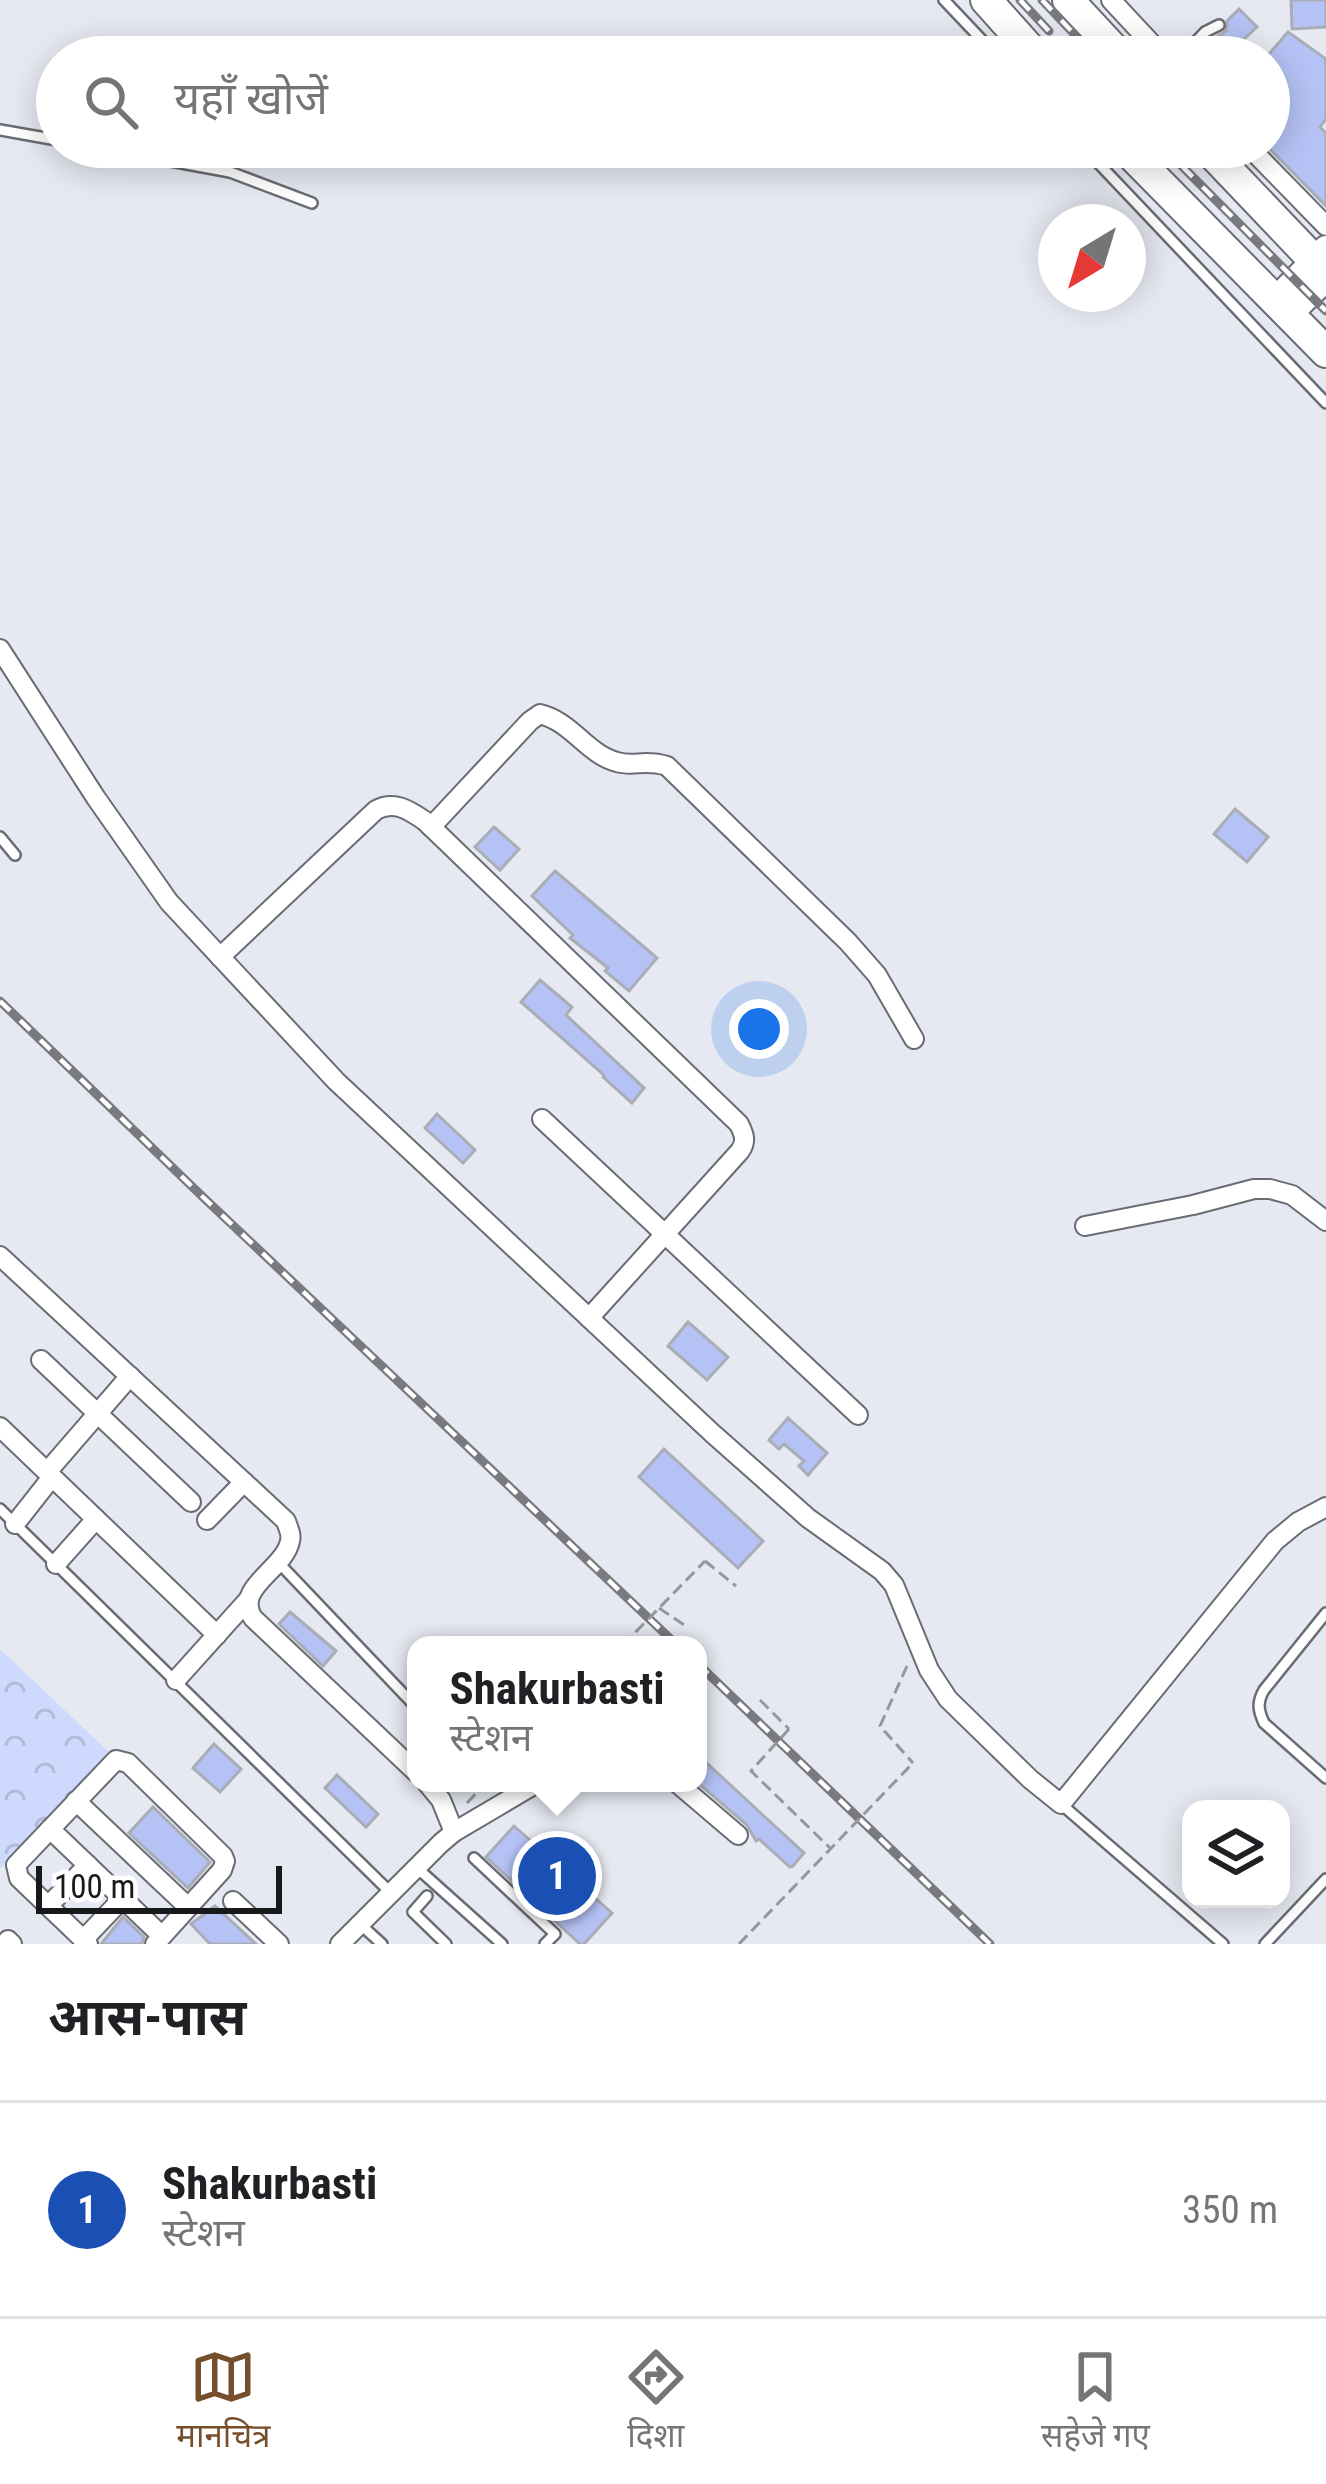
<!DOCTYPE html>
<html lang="hi">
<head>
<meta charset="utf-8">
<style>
	body { margin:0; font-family:"Roboto Condensed","Noto Sans Devanagari",sans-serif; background:#f6f6f6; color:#202124 }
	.controls { position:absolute; right:36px; bottom:36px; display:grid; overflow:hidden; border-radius:24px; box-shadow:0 6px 30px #0003 }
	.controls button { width:108px; height:108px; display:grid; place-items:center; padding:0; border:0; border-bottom:3px solid #e0e0e0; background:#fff; color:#202124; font:60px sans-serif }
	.compass { position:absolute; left:1038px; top:204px; width:108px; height:108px; border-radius:50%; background:#fff; box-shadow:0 6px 30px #0003; rotate:218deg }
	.scale { position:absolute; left:36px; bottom:30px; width:246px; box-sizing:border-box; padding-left:12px; border:6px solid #18191b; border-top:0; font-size:33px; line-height:42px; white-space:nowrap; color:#18191b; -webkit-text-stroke:9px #fff; paint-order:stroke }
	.you { position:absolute; left:759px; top:1029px; width:42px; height:42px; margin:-30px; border:9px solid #fff; border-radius:50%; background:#1a73e8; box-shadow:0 0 0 18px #1a73e833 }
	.badge { display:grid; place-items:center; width:78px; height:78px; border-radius:50%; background:#754f2c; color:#fff; font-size:39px; font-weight:700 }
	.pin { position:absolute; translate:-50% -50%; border:6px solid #fff; box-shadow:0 3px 12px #0006 }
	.popup { position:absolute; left:407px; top:1636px; width:300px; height:156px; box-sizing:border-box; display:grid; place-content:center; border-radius:24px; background:#fff; filter:drop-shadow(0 3px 9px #0005); font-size:39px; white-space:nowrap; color:#757577 }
	.popup b { font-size:45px; color:#202124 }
	.popup::after { content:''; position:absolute; left:50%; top:100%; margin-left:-24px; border:24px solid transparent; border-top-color:#fff }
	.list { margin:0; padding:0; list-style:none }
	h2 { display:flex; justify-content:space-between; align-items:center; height:156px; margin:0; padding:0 48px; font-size:51px }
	h2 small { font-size:39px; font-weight:400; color:#757577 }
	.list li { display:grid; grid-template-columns:78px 1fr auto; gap:36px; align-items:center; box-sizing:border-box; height:216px; padding:0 48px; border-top:3px solid #e0e0e0 }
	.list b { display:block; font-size:45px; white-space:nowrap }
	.list p { margin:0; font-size:39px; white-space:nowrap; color:#757577 }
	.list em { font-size:39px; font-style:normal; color:#757577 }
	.icon { flex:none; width:66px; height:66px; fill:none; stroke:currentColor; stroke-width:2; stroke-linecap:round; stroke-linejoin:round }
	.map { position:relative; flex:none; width:1326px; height:1944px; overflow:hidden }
	.search { position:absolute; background:#fff; box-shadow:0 6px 30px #0003; left:36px; right:36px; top:36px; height:132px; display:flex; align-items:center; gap:30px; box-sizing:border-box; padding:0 42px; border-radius:66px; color:#757577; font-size:45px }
	.sheet { height:372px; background:#fff }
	nav { display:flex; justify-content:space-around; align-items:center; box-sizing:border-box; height:168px; border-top:3px solid #e0e0e0; background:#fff; font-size:33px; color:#757577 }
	nav a { display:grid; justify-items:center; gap:6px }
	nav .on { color:#754f2c }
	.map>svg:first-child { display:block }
	.park { fill:url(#park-crowns) }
	.building { fill:#b4c2f5; stroke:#aaadb5; stroke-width:3 }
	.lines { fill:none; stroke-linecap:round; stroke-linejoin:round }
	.service-casing { stroke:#6a6c74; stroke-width:14 }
	.minor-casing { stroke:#6a6c74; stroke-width:22 }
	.tertiary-casing { stroke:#6a6c74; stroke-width:28 }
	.primary-casing { stroke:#6a6c74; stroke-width:34 }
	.path { stroke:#95979d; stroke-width:3; stroke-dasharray:12 6; stroke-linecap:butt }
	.service { stroke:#fff; stroke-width:9 }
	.minor { stroke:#fff; stroke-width:18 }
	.tertiary { stroke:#fff; stroke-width:24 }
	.primary { stroke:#fff; stroke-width:30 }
	.rail-casing { stroke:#797a7f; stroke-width:9 }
	.rail { stroke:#fff; stroke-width:4.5; stroke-dasharray:14; stroke-linecap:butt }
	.path-bridge { stroke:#95979d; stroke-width:3; stroke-dasharray:12 6; stroke-linecap:butt }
</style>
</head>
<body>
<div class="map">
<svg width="1326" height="1944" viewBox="0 0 1326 1944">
	<defs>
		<pattern id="park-crowns" width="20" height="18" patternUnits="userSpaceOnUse" patternTransform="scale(3)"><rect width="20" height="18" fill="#ced9fe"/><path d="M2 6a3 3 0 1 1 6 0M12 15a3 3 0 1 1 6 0" fill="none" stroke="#b0bad9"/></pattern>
	</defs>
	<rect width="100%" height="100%" fill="#e7e9f2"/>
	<polygon class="park" points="1,1650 110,1753 0,1869 0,1651"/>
	<g class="building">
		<polygon points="1291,0 1326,0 1326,27 1292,29"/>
		<polygon points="1239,9 1257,27 1244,39 1236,41 1227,57 1219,57 1206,44 1226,31 1227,21"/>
		<polygon points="1288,32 1326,59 1326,119 1320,127 1326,133 1326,206 1268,147 1269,54"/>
		<polygon points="1235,809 1268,837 1247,862 1214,834"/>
		<polygon points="494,827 519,849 500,870 475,847"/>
		<polygon points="555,871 657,958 629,991 605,971 608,968 570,938 573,935 532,896"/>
		<polygon points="540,980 572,1007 566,1015 644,1088 632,1103 603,1077 604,1075 521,1002"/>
		<polygon points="437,1114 475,1150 463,1163 425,1128"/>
		<polygon points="688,1322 728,1357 707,1380 668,1346"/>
		<polygon points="788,1418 827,1453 808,1475 799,1466 804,1461 784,1444 779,1449 769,1440"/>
		<polygon points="664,1449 763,1541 738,1568 639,1477"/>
		<polygon points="290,1612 336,1651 323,1666 279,1624"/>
		<polygon points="214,1744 241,1769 220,1792 193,1768"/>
		<polygon points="698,1755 804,1853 793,1866 790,1867 759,1839 756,1841 747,1825 698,1783"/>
		<polygon points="337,1775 378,1814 366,1827 325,1788"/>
		<polygon points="153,1807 210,1862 188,1888 129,1833"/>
		<polygon points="514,1826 612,1913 584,1944 580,1944 486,1857"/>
		<polygon points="215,1906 256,1944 210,1944 191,1924"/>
		<polygon points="123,1917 144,1937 142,1944 101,1944"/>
	</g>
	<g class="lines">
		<g class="service-casing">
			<g id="service">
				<polyline points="944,0 998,57"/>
				<polyline points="1181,57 1205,32 1219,25"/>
				<polyline points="1240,57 1242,48"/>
				<polyline points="0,130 57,140"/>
				<polyline points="95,147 230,172 312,203"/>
				<polyline points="1083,147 1326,403"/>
				<polyline points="0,837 15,855"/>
				<polyline points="0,1509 390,1892"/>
				<polyline points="277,1561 416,1707"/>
				<path d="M1326,1613L1264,1690C1257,1702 1258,1710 1264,1723L1326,1778"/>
				<polyline points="1061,1804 1223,1944"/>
				<polyline points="474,1858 555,1934 545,1944"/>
				<polyline points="416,1867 502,1944"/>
				<polyline points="427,1896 413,1912 446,1944"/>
				<polyline points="360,1924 382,1944"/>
				<polyline points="1265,1944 1326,1879"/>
			</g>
		</g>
		<g class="minor-casing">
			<g id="minor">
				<polyline points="1111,0 1164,57"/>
				<polyline points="1249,147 1326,226"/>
				<polyline points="0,649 96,798 169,902 336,1081 712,1433 808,1518 882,1571 894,1585 929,1670 948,1699 1030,1779 1061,1804 1275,1541 1298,1522 1326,1507"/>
				<path d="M431,827L530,721L540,714C572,722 588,755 617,762C634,767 645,759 667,766L848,942L877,975L914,1039"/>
				<path d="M220,957L376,810C394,800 409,810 425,821L739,1124C744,1134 747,1141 740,1151L589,1318"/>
				<polyline points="542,1119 858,1415"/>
				<polyline points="1085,1226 1193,1205 1254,1189 1270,1189 1292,1195 1326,1221"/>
				<path d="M0,1256L286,1521C288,1528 292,1534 290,1541C285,1569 233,1588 253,1618L416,1772"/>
				<polyline points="41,1360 191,1502"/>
				<polyline points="0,1427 217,1635"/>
				<polyline points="47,1472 130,1376"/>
				<polyline points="207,1520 244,1482"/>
				<polyline points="15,1524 52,1477"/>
				<polyline points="56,1564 96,1519"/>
				<polyline points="176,1680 248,1600"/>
				<polyline points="427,1783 441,1800 454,1832"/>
				<polyline points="677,1783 738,1835"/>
				<polyline points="76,1801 188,1907"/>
				<polyline points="50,1829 162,1936"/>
				<polyline points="233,1901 279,1944"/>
				<polyline points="48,1906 88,1865"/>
				<polyline points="8,1940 12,1944"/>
				<polyline points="83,1940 123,1898"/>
				<polyline points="88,1944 19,1878 16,1865 116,1760 128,1763 223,1856 225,1861 222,1870 155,1944"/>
				<polyline points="340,1944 441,1843 454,1832 537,1783"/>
			</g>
		</g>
		<g class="tertiary-casing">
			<g id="tertiary">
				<polyline points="1275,300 1326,248"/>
				<polyline points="1289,315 1326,279"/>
			</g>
		</g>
		<g class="primary-casing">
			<g id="primary">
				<polyline points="986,0 1037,57"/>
				<polyline points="1068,0 1121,57"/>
				<polyline points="1124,147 1326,352"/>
				<polyline points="1206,147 1326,273"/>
			</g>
		</g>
		<g class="path">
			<polyline points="705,1561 736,1586"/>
			<polyline points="659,1608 687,1627"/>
			<polyline points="907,1666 880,1726 913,1763"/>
			<polyline points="760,1700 789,1729"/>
			<polyline points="467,1803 486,1783"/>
		</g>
		<use href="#service" class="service"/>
		<use href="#minor" class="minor"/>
		<use href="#tertiary" class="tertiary"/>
		<use href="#primary" class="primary"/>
		<g class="rail-casing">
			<g id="rail">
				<polyline points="1020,0 1049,31"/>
				<polyline points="1042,0 1096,57"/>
				<polyline points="1163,147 1326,311"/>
				<polyline points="0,1001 204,1198 677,1645"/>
				<polyline points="698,1664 990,1944"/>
			</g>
		</g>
		<use href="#rail" class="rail"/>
		<g class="path-bridge">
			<polyline points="623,1645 705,1561"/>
			<polyline points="789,1729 751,1771 830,1848"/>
			<polyline points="739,1944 913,1763"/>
		</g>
	</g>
</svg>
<div class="controls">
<button><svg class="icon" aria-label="layers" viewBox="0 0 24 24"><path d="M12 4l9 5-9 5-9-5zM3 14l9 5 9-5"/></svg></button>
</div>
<svg class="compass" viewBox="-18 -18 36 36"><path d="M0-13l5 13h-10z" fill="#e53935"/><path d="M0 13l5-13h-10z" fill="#757577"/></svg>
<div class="scale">100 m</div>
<div class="you"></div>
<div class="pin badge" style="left:557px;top:1876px;background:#1a4fb4">1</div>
<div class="popup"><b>Shakurbasti</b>स्टेशन</div>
<div class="search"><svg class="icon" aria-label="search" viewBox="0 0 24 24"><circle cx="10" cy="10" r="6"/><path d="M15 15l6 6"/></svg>यहाँ खोजें</div>
</div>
<section class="sheet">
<h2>आस-पास<small></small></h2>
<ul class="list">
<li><span class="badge" style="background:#1a4fb4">1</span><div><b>Shakurbasti</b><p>स्टेशन</p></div><em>350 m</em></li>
</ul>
</section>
<nav>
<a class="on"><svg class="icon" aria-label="map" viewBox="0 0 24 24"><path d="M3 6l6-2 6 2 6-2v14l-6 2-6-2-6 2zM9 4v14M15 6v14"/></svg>मानचित्र</a>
<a><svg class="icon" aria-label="directions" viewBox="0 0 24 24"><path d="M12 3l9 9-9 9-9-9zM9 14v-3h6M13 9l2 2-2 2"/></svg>दिशा</a>
<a><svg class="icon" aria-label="saved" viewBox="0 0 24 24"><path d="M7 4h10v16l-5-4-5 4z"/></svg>सहेजे गए</a>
</nav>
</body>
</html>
